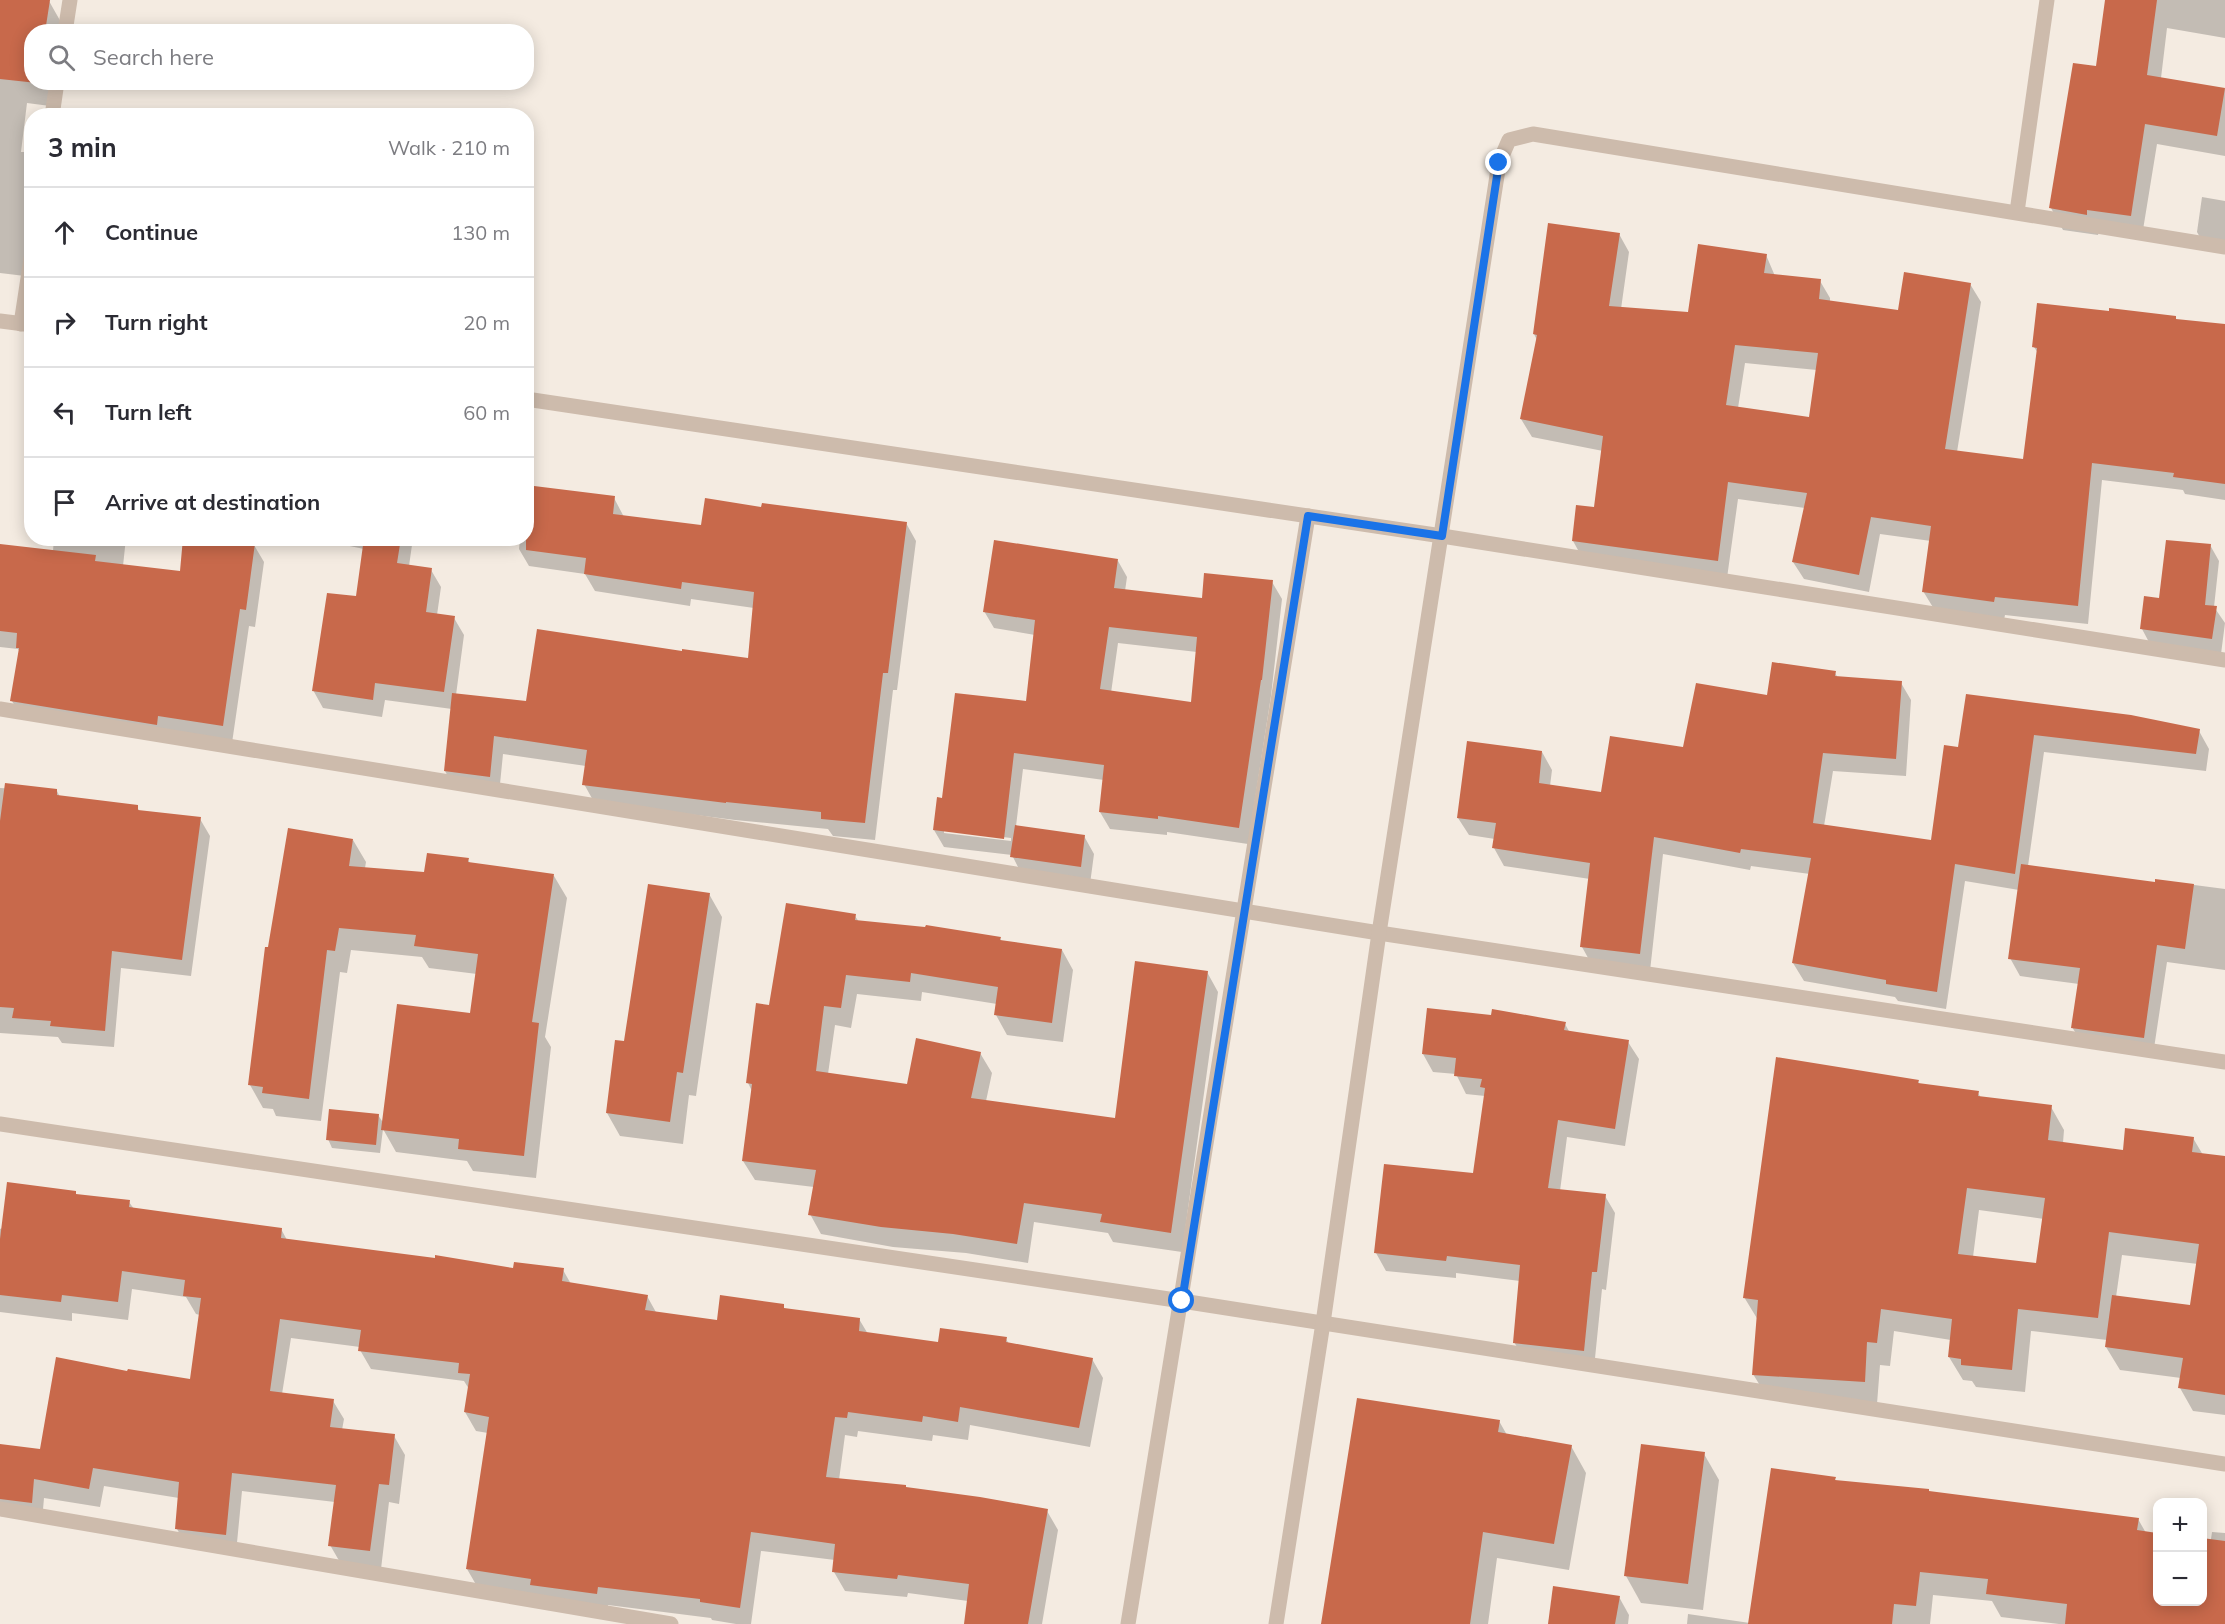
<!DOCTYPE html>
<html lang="en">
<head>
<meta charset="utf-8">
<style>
	body { margin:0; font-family:Mulish,sans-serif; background:#f2f2f3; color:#2b2b33 }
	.controls { position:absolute; right:18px; bottom:18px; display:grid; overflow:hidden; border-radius:12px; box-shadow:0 3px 15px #0003 }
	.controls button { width:54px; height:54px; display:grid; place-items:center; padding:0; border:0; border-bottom:2px solid #e1e1e2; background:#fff; color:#2b2b33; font:30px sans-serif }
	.stop { position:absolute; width:18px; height:18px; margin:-14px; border:4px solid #1a73e8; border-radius:50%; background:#fff }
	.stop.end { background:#1a73e8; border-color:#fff; box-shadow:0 2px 6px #0008 }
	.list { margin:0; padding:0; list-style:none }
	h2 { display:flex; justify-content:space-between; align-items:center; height:78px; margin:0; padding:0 24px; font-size:26px }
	h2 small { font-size:20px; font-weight:400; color:#7c7c81 }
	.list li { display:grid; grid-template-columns:39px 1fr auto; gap:18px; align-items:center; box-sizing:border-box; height:90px; padding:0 24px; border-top:2px solid #e1e1e2 }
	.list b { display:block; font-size:22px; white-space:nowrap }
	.list em { font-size:20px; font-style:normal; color:#7c7c81 }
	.icon { flex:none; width:33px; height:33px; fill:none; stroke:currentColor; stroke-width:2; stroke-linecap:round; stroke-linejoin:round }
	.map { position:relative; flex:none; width:2225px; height:1624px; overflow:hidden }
	.search { position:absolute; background:#fff; box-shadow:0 3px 15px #0003; left:24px; top:24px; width:510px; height:66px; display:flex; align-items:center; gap:15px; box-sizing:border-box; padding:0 21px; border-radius:24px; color:#7c7c81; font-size:22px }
	.panel { position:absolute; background:#fff; box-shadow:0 3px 15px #0003; left:24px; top:108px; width:510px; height:438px; border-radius:24px }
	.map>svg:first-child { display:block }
	.shadow { fill:#0003; fill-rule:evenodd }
	.building { fill:#c8694b; fill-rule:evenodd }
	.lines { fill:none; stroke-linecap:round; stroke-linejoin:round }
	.minor { stroke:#cdbbac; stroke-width:15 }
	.route { stroke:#1a73e8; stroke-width:8 }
</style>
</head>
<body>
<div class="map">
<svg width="2225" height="1624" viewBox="0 0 2225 1624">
	<rect width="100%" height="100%" fill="#f4ebe1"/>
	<g class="shadow">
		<polygon points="0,0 49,1 62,24 61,32 32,32 32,82 53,82 50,106 27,103 21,152 24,152 32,166 32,221 25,276 0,273"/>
		<polygon points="2106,0 2225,0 2225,38 2167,28 2161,78 2225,89 2225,156 2157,144 2142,236 2099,231 2098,235 2063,230 2051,208 2097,68"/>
		<polygon points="2202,197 2225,201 2225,253 2207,250 2197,232"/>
		<path d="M1619,234L1629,252L1621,309L1690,314L1766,255L1775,276L1820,281L1830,298V302L1899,311L1970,284L1981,302L1957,452L2025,460L2038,353L2034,347L2177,321L2225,326V500L2185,494L2183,490L2102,480L2088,624L2005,615L2004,620L1934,609L1923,591L1931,541L1880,534L1869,592L1804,579L1793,562L1805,508L1738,499L1727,578L1583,559L1573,541L1596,509L1603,451L1532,437L1521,419L1537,340L1534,334ZM1745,363L1817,370L1810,418L1738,408Z"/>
		<polygon points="614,498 624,517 702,527 762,509 906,523 916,541 897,690 893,690 875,840 833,836 828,829 735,820 594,802 584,784 586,766 503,754 499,794 455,789 445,771 452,709 385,700 382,717 323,708 313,690 357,598 364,549 311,538 413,538 409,566 431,570 441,587 437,615 454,618 464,635 456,695 528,702 683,653 750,660 754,608 691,599 690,606 595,591 585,574 529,566 519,549 520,538 526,538"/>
		<polygon points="54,538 126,538 123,566 181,572 254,545 264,562 255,627 249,626 232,743 22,718 12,701 20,652 18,649 0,647 0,545 53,551"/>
		<polygon points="2210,545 2219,561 2214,607 2225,623 2221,654 2150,644 2142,629 2160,600"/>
		<path d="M1118,561L1127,577L1125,591L1203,600L1272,582L1282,599L1271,696L1248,844L1167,832V835L1110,829L1100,812L1104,780L1023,769L1016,826L1084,836L1094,854L1090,884L1022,875L1012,855L944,847L934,830L944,800L1027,702L1035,635L994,628L984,611ZM1118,643L1197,652L1192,704L1111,693ZM944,830L1011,838V841L944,833Z"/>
		<polygon points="1835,673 1838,678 1901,683 1911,700 1906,776 1833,771 1824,826 1932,842 1959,749 1967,696 2199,731 2209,749 2206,771 2044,752 2028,866 2156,884 2156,880 2225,889 2225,970 2167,962 2153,1055 2083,1045 2072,1027 2079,984 2020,976 2010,958 2019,890 1965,881 1946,1009 1898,1001 1895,997 1804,981 1793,963 1810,874 1751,866 1750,870 1663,854 1650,971 1592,965 1582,947 1590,879 1504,866 1494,848 1495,839 1469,835 1458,818 1542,752 1552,770 1550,786 1603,794 1684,749 1768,697"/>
		<polygon points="0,788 57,791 60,797 137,807 140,812 200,819 210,836 191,976 121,968 114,1047 62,1043 58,1037 0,1033"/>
		<polygon points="353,840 366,862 365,868 425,873 468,860 470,863 554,876 567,898 545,1037 551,1047 536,1178 473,1171 467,1161 396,1152 383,1129 380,1153 332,1148 328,1139 378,1115 384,1124 471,1015 477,974 429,968 422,957 351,950 347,973 340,972 321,1121 276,1116 273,1109 263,1108 250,1085 270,949"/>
		<polygon points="709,894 722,917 696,1096 689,1095 683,1144 620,1136 607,1113 626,1043"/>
		<polygon points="855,916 859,922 1000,938 1002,942 1062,950 1073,970 1063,1042 1007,1035 996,1015 997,1004 922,992 921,1001 857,994 851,1028 835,1025 828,1074 908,1086 980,1053 992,1073 986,1101 1116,1120 1207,972 1218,992 1182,1252 1113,1242 1108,1233 1034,1222 1028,1263 966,1253 893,1247 821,1234 810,1214 814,1187 755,1180 743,1161 752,1091 748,1083 770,1006"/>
		<polygon points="1565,1024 1570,1033 1628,1042 1639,1059 1625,1146 1567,1137 1560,1191 1605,1196 1615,1213 1606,1290 1602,1289 1594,1368 1525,1360 1514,1342 1520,1281 1456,1273 1456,1278 1386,1271 1376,1253 1474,1174 1485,1096 1466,1094 1456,1074 1433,1072 1423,1054"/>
		<path d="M1918,1081L1920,1085L1978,1093L1981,1098L2051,1107L2064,1130L2063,1143L2124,1152L2193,1138L2203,1155L2225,1158V1415L2193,1411L2180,1388L2181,1378L2120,1370L2106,1347L2107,1340L2031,1331L2025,1392L1976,1387L1972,1381L1963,1380L1949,1357L1951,1340L1894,1331L1890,1366L1880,1365L1877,1404L1767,1397L1753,1374L1758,1320L1744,1297ZM1979,1210L2044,1219L2037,1264L1973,1257ZM2122,1255L2198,1264L2192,1307L2116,1297Z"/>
		<polygon points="77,1195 129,1202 134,1209 281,1229 287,1240 514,1270 563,1270 571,1284 647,1296 657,1314 718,1322 783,1306 785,1310 859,1319 868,1334 939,1344 1006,1339 1009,1344 1092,1359 1103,1378 1090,1447 970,1425 968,1440 933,1435 932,1441 858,1431 857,1437 845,1435 839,1480 1047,1511 1058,1530 1042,1624 966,1624 968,1601 908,1593 907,1597 845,1591 834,1572 835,1560 761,1551 751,1624 736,1624 712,1620 711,1618 608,1605 607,1612 478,1588 467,1569 488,1433 476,1431 465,1412 469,1389 464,1381 371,1369 360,1350 360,1347 291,1338 282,1394 333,1401 344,1419 342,1430 394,1436 405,1455 399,1504 389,1502 381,1569 341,1564 330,1545 335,1502 242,1491 236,1553 188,1548 177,1529 179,1498 104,1486 100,1507 44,1498 42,1521 0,1516 0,1446 41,1450 129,1373 192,1380 200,1315 196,1314 186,1297 132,1289 128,1320 72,1313 72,1321 0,1312 0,1229"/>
		<polygon points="1499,1421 1507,1435 1571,1446 1586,1473 1569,1570 1497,1558 1488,1624 1322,1624"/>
		<polygon points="1704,1454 1719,1480 1703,1610 1641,1603 1626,1576"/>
		<polygon points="1835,1479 1836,1481 2138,1519 2146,1533 2158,1534 2158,1602 2202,1602 2212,1532 2225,1533 2225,1624 2059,1624 2001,1617 1992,1601 1933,1595 1930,1624 1687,1624 1688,1614 1750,1623"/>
		<polygon points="1619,1597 1629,1615 1628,1624 1549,1624"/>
	</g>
	<g class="building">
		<polygon points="0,0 50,0 45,32 32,32 32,82 37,83 0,79"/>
		<polygon points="2105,0 2157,0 2147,75 2225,88 2217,136 2145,124 2131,216 2087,210 2087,215 2049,208 2073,63 2096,66"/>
		<path d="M1548,223L1620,233L1609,306L1688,312L1698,244L1767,254L1764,273L1821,279L1819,299L1898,310L1904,272L1971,283L1945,449L2023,459L2037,348L2032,347L2037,303L2109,311V308L2176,316V319L2225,324V484L2173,477L2174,473L2092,463L2078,606L1995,597L1994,602L1922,592L1931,526L1871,517L1859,575L1792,562L1807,493L1728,482L1718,561L1572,541L1576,505L1594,507L1603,436L1520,419L1537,335L1533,334ZM1735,345L1818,353L1809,417L1726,405Z"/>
		<polygon points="526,485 615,496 613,514 701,525 705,498 761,507 762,503 907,522 888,673 883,673 865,823 821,819 821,812 726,802 726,803 582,785 587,750 494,736 490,777 444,771 452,693 526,701 537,629 682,651 682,649 748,658 754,592 682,582 681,589 584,574 586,558 526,550"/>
		<polygon points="183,538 215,538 255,543 246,610 240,609 223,726 158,716 157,725 10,701 19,648 16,648 17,633 0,631 0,544 96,555 95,561 180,571"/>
		<polygon points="364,538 401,538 397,563 432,568 426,612 455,616 444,692 375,683 373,700 312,691 327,593 356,596"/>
		<path d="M994,540L1118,559L1114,588L1202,598L1204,573L1273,580L1262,680H1261L1239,828L1158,816V819L1099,812L1104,765L1014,753L1004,839L933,830L937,797L942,798L955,693L1026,701L1035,620L983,612ZM1109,627L1197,637L1191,702L1100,689Z"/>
		<polygon points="2166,540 2211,544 2205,605 2217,606 2212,639 2140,629 2144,596 2159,598"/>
		<polygon points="1772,662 1836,671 1835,676 1902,681 1896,759 1823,753 1813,823 1931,840 1944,745 1958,747 1966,694 2131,715 2200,729 2196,754 2034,735 2015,874 1955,864 1937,992 1886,984 1886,980 1792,963 1811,858 1741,849 1740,853 1654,837 1640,954 1580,947 1590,863 1492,848 1496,823 1457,818 1467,741 1542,751 1539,783 1601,792 1610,736 1683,747 1696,683 1767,695"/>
		<polygon points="5,783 57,789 57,795 138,805 138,810 201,817 182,960 112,951 105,1031 50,1026 51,1021 12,1018 14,1008 0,1007 0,821"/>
		<polygon points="1015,825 1085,835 1081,867 1010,857"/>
		<polygon points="288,828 353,839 349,866 424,872 427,853 469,858 468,862 554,874 532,1022 539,1023 524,1156 458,1149 459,1139 381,1130 397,1004 470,1013 478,954 414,946 416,935 339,928 335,951 327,950 309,1099 262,1093 263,1087 248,1085 265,947 268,947"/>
		<polygon points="2021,864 2155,882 2155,879 2194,884 2185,949 2157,945 2144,1038 2071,1028 2080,968 2008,959"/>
		<polygon points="648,884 710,893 683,1073 677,1072 670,1122 606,1113 615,1040 624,1041"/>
		<polygon points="786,903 856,914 855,920 925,927 926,925 1001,937 1000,940 1062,949 1052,1023 994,1015 998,987 911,973 910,982 846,975 841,1008 824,1006 816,1071 907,1084 916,1038 981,1052 971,1098 1115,1118 1135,961 1208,971 1171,1233 1100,1222 1102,1214 1024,1203 1017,1244 953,1234 881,1227 808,1215 816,1170 742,1161 752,1084 746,1083 756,1003 769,1005"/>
		<polygon points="1427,1008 1491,1015 1492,1009 1566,1022 1564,1030 1629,1040 1615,1129 1558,1120 1548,1188 1606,1194 1597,1272 1592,1272 1584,1351 1513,1343 1520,1265 1447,1256 1446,1261 1374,1253 1384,1164 1473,1173 1485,1088 1480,1087 1482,1079 1454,1076 1456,1058 1422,1054"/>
		<path d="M1776,1057L1919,1080L1918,1083L1979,1091L1978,1096L2052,1105L2048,1140L2123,1150L2125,1128L2194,1137L2192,1152L2225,1156V1395L2178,1388L2183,1358L2105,1347L2112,1295L2190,1305L2199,1244L2109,1232L2098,1318L2018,1309L2012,1370L1961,1365V1359L1948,1357L1952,1319L1881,1309L1877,1343L1867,1342L1865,1382L1752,1375L1758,1300L1743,1298ZM1967,1188L2045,1198L2036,1263L1958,1254Z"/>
		<polygon points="329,1109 379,1114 376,1145 326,1140"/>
		<polygon points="7,1182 76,1191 76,1194 130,1200 129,1207 282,1228 281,1238 435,1258 435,1255 513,1268 514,1262 564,1268 562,1281 648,1295 645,1310 717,1320 720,1295 784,1304 784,1308 860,1318 859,1331 938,1342 940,1328 1007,1337 1006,1342 1093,1358 1079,1428 960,1407 958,1422 923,1416 922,1422 848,1412 847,1418 835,1417 826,1477 906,1485 906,1487 980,1497 1048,1509 1028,1624 964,1624 969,1584 898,1575 897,1579 832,1572 835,1544 751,1532 740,1608 700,1602 700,1599 598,1587 597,1594 530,1585 531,1579 466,1569 489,1417 464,1412 470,1374 458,1373 459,1363 358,1351 361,1330 280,1319 270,1391 334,1399 330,1427 395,1434 389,1485 379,1484 370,1551 328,1546 336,1485 232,1473 226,1535 175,1529 179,1482 93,1468 89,1489 34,1479 32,1503 0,1499 0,1444 40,1449 56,1357 127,1371 128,1369 190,1379 201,1298 183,1296 185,1280 122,1271 118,1302 62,1295 61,1302 0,1295 0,1239"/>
		<polygon points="1357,1398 1500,1420 1498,1432 1572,1445 1554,1544 1483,1532 1470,1624 1321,1624"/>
		<polygon points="1641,1444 1705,1452 1688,1584 1624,1576"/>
		<polygon points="1771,1468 1836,1477 1835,1480 1929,1489 1929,1491 2139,1518 2137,1530 2157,1533 2157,1602 2202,1602 2202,1538 2225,1541 2225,1624 2065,1624 2067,1604 1986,1594 1988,1579 1920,1572 1916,1606 1894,1604 1892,1624 1748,1624"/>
		<polygon points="1553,1586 1620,1596 1615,1624 1548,1624"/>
	</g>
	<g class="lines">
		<g class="minor">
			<polyline points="65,32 70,0"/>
			<polyline points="52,116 57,82"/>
			<polyline points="2017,212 2047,0"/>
			<polyline points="0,321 32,325"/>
			<polyline points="21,324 32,252"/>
			<polyline points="526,399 1442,536 2225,660"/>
			<polyline points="0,709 1379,933 2225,1062"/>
			<polyline points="0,1124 1182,1301 2225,1464"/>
			<polyline points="0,1509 671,1624"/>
			<polyline points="1128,1624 1308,516"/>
			<polyline points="1276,1624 1323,1323 1379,933 1499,163 1509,140 1533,134 2225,247"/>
		</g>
	</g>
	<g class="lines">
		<polyline class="route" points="1182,1301 1308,516 1442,536 1499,163"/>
	</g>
</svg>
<div class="controls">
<button>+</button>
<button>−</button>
</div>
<div class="stop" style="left:1182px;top:1301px"></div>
<div class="stop end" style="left:1499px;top:163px"></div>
<div class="search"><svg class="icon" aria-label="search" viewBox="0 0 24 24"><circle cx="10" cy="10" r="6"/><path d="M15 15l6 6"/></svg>Search here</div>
<section class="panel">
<h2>3 min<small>Walk · 210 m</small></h2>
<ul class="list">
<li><svg class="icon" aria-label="ahead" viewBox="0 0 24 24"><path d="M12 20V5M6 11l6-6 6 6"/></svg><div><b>Continue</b></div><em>130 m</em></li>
<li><svg class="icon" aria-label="right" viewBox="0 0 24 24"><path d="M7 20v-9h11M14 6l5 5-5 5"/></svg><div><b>Turn right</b></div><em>20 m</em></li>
<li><svg class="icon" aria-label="left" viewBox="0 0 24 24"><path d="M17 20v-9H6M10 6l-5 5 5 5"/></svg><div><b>Turn left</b></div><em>60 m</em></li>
<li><svg class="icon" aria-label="arrive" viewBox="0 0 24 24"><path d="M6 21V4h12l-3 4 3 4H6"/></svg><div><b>Arrive at destination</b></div></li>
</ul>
</section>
</div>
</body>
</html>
